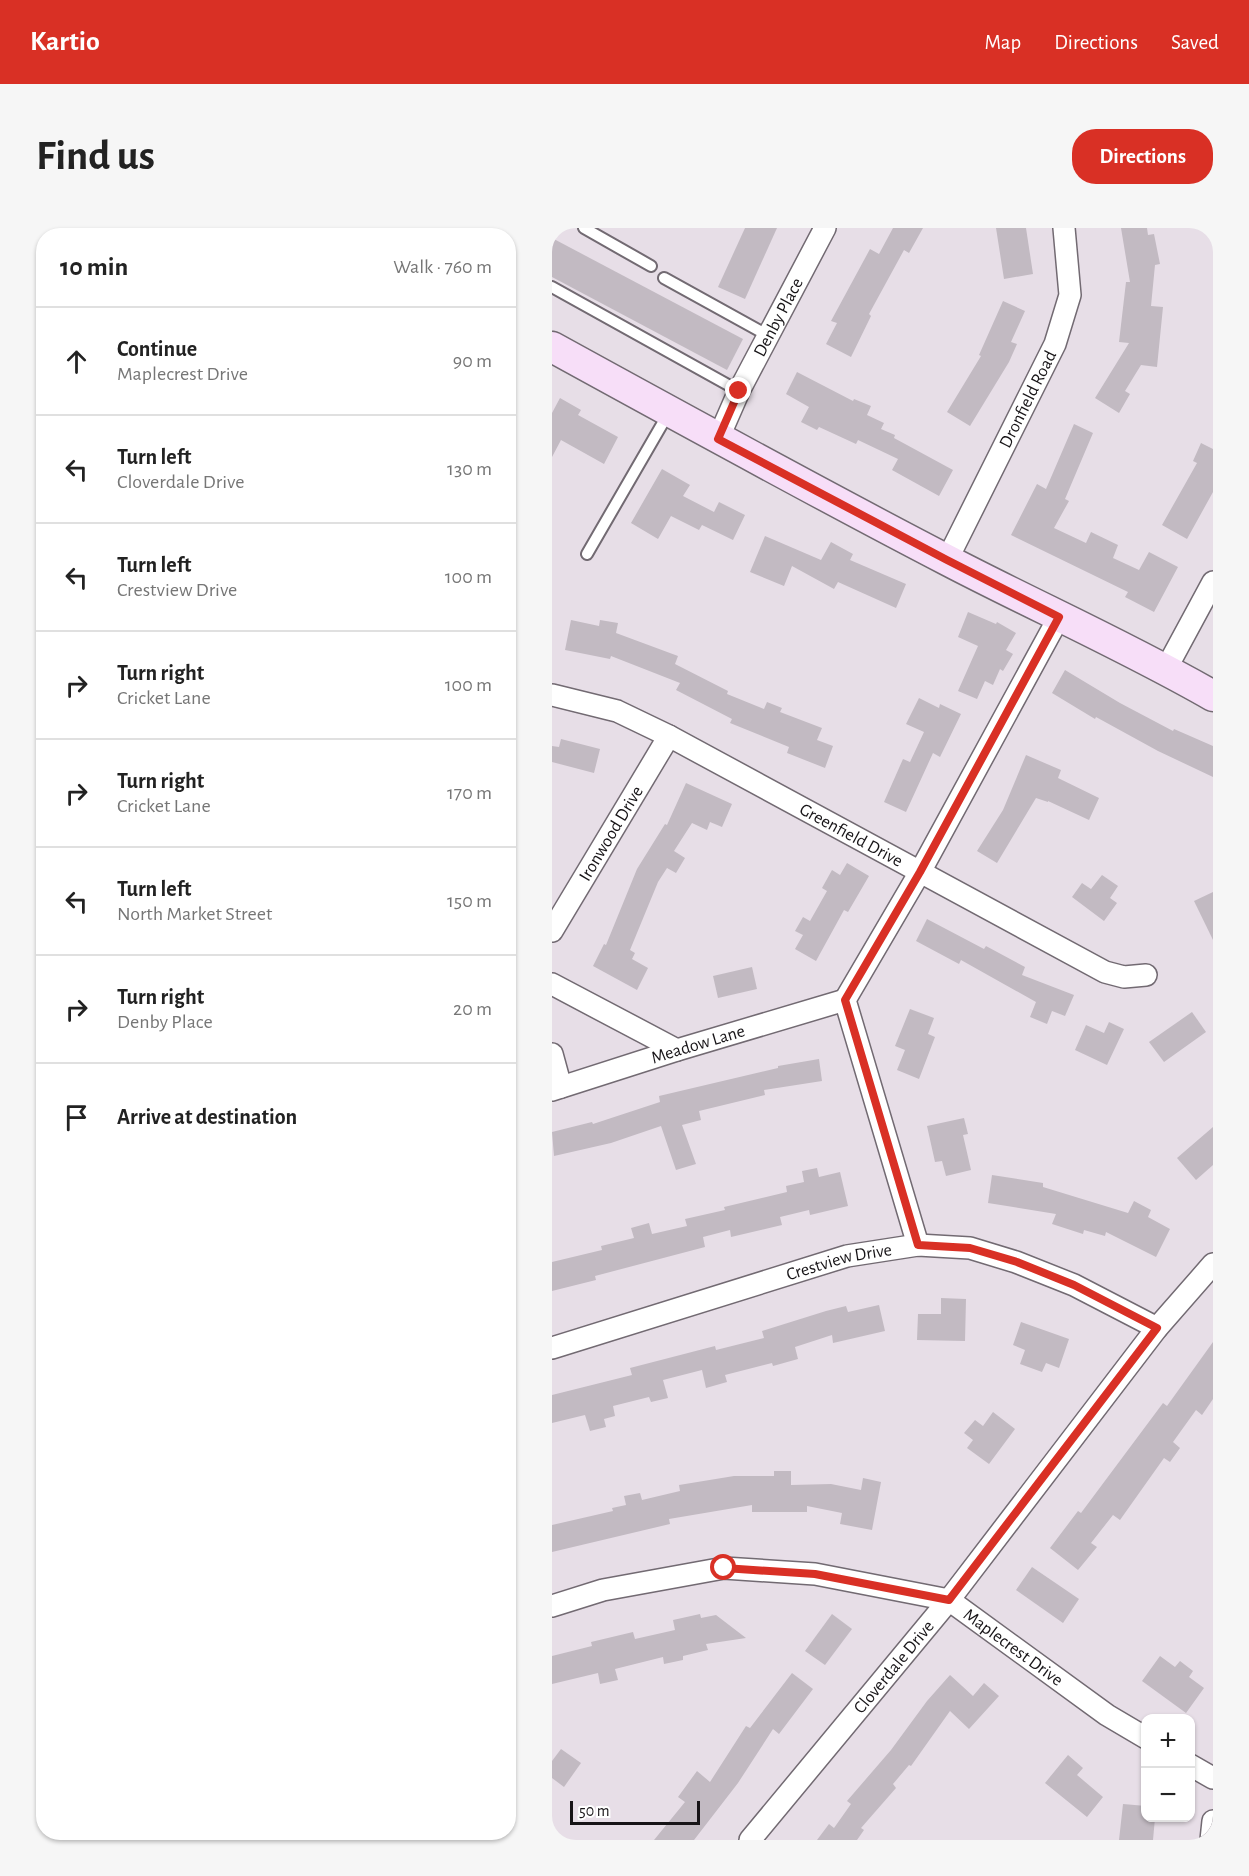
<!DOCTYPE html>
<html lang="en">
<head>
<meta charset="utf-8">
<style>
	body { margin:0; font-family:"Alegreya Sans",sans-serif; background:#f6f6f6; color:#222 }
	.controls { position:absolute; right:18px; bottom:18px; display:grid; overflow:hidden; border-radius:12px; box-shadow:0 2px 4px #0004 }
	.controls button { width:54px; height:54px; display:grid; place-items:center; padding:0; border:0; border-bottom:2px solid #e0e0e0; background:#fff; color:#222; font:30px sans-serif }
	.scale { position:absolute; left:18px; bottom:15px; width:130px; box-sizing:border-box; padding-left:6px; border:3px solid #171417; border-top:0; font-size:16px; line-height:21px; white-space:nowrap; color:#171417; -webkit-text-stroke:4px #fff; paint-order:stroke }
	.stop { position:absolute; width:18px; height:18px; margin:-14px; border:4px solid #d93025; border-radius:50%; background:#fff }
	.stop.end { background:#d93025; border-color:#fff; box-shadow:0 2px 6px #0008 }
	.list { margin:0; padding:0; list-style:none }
	h2 { display:flex; justify-content:space-between; align-items:center; height:78px; margin:0; padding:0 24px; font-size:26px }
	h2 small { font-size:20px; font-weight:400; color:#767676 }
	.list li { display:grid; grid-template-columns:39px 1fr auto; gap:18px; align-items:center; box-sizing:border-box; height:108px; padding:0 24px; border-top:2px solid #e0e0e0 }
	.list b { display:block; font-size:22px; white-space:nowrap }
	.list p { margin:0; font-size:20px; white-space:nowrap; color:#767676 }
	.list em { font-size:20px; font-style:normal; color:#767676 }
	.icon { flex:none; width:33px; height:33px; fill:none; stroke:currentColor; stroke-width:2; stroke-linecap:round; stroke-linejoin:round }
	.map { position:relative; flex:none; width:661px; height:1612px; overflow:hidden; border-radius:24px }
	header { display:flex; align-items:center; gap:36px; box-sizing:border-box; height:84px; padding:0 30px; background:#d93025; color:#fff }
	header strong { font-size:28px }
	nav { display:flex; gap:33px; margin-inline-start:auto; font-size:21px }
	.intro { display:flex; align-items:center; justify-content:space-between; box-sizing:border-box; height:144px; padding:0 36px }
	h1 { margin:0; font-size:42px }
	.button { padding:15px 27px; border-radius:24px; background:#d93025; color:#fff; font-size:21px; font-weight:700 }
	main { display:flex; gap:36px; padding:0 36px }
	aside { flex:1; background:#fff; border-radius:24px; box-shadow:0 2px 4px #0004 }
	.map>svg:first-child { display:block }
	.building { fill:#c2bac2 }
	.lines { fill:none; stroke-linecap:round; stroke-linejoin:round }
	.lane-casing { stroke:#726a72; stroke-width:14 }
	.street-casing { stroke:#726a72; stroke-width:24 }
	.secondary-casing { stroke:#726a72; stroke-width:33 }
	.lane { stroke:#fff; stroke-width:10 }
	.street { stroke:#fff; stroke-width:21 }
	.secondary { stroke:#f7def8; stroke-width:30 }
	.route { stroke:#d93025; stroke-width:8 }
	.labels { text-anchor:middle; stroke-width:4.5; stroke-linejoin:round; paint-order:stroke }
	.street-label { font-size:18px; fill:#171417; stroke:#fff }
</style>
</head>
<body>
<header>
<strong>Kartio</strong>
<nav><a>Map</a><a>Directions</a><a>Saved</a></nav>
</header>
<div class="intro"><h1>Find us</h1><a class="button">Directions</a></div>
<main>
<aside>
<h2>10 min<small>Walk · 760 m</small></h2>
<ul class="list">
<li><svg class="icon" aria-label="ahead" viewBox="0 0 24 24"><path d="M12 20V5M6 11l6-6 6 6"/></svg><div><b>Continue</b><p>Maplecrest Drive</p></div><em>90 m</em></li>
<li><svg class="icon" aria-label="left" viewBox="0 0 24 24"><path d="M17 20v-9H6M10 6l-5 5 5 5"/></svg><div><b>Turn left</b><p>Cloverdale Drive</p></div><em>130 m</em></li>
<li><svg class="icon" aria-label="left" viewBox="0 0 24 24"><path d="M17 20v-9H6M10 6l-5 5 5 5"/></svg><div><b>Turn left</b><p>Crestview Drive</p></div><em>100 m</em></li>
<li><svg class="icon" aria-label="right" viewBox="0 0 24 24"><path d="M7 20v-9h11M14 6l5 5-5 5"/></svg><div><b>Turn right</b><p>Cricket Lane</p></div><em>100 m</em></li>
<li><svg class="icon" aria-label="right" viewBox="0 0 24 24"><path d="M7 20v-9h11M14 6l5 5-5 5"/></svg><div><b>Turn right</b><p>Cricket Lane</p></div><em>170 m</em></li>
<li><svg class="icon" aria-label="left" viewBox="0 0 24 24"><path d="M17 20v-9H6M10 6l-5 5 5 5"/></svg><div><b>Turn left</b><p>North Market Street</p></div><em>150 m</em></li>
<li><svg class="icon" aria-label="right" viewBox="0 0 24 24"><path d="M7 20v-9h11M14 6l5 5-5 5"/></svg><div><b>Turn right</b><p>Denby Place</p></div><em>20 m</em></li>
<li><svg class="icon" aria-label="arrive" viewBox="0 0 24 24"><path d="M6 21V4h12l-3 4 3 4H6"/></svg><div><b>Arrive at destination</b></div></li>
</ul>
</aside>
<div class="map">
<svg width="661" height="1612" viewBox="0 0 661 1612">
	<rect width="100%" height="100%" fill="#e7dee7"/>
	<g class="building">
		<polygon points="193,0 225,0 193,71 166,59"/>
		<polygon points="341,0 371,0 357,25 352,22 317,86 319,88 299,129 274,116 285,95 279,93 318,21 327,26"/>
		<polygon points="444,0 474,0 481,46 452,51"/>
		<polygon points="569,0 595,0 596,7 602,6 608,36 603,37 599,78 611,79 605,139 589,137 573,163 578,166 567,185 543,170 577,115 567,114 574,54 578,54"/>
		<polygon points="0,10 191,111 175,142 0,49"/>
		<polygon points="451,73 473,83 459,114 465,116 457,134 418,198 395,184 429,128 427,127"/>
		<polygon points="245,144 301,173 302,171 319,178 315,187 332,195 329,201 343,207 342,210 401,242 387,268 340,242 346,231 306,212 304,216 267,199 265,202 249,194 257,179 234,166"/>
		<polygon points="8,170 29,182 26,187 66,209 52,236 9,212 0,229 0,185"/>
		<polygon points="522,196 541,205 513,271 517,273 502,300 534,315 539,304 566,317 561,330 587,342 597,324 626,339 602,384 573,369 576,364 459,307 485,256 494,261"/>
		<polygon points="649,215 661,221 661,264 635,311 610,297 645,235 641,233"/>
		<polygon points="110,241 138,257 131,268 162,284 167,274 193,287 181,312 150,297 147,302 119,288 106,311 79,295"/>
		<polygon points="213,308 269,332 279,314 301,326 298,332 354,356 344,380 286,354 282,361 240,338 232,358 198,344"/>
		<polygon points="416,384 444,396 445,394 464,405 454,422 461,426 451,443 448,441 441,457 433,453 425,471 406,463 426,418 406,409"/>
		<polygon points="19,392 47,398 48,392 66,395 64,405 126,428 123,436 176,463 175,466 212,481 215,474 230,480 228,484 270,500 265,512 281,518 273,540 235,525 237,519 178,495 180,491 124,462 128,455 59,428 58,431 13,422"/>
		<polygon points="513,442 568,475 621,503 622,501 661,518 661,549 606,523 544,489 543,491 500,465"/>
		<polygon points="367,470 387,480 388,476 409,486 388,529 381,525 354,584 332,574 351,531 358,534 372,504 354,496"/>
		<polygon points="9,511 48,521 42,545 0,534 0,518 7,519"/>
		<polygon points="474,527 509,542 506,550 547,570 537,592 496,573 496,574 484,570 445,635 425,623 451,582"/>
		<polygon points="134,555 180,576 170,599 158,594 155,602 140,595 122,623 133,630 124,645 115,640 106,654 78,722 83,725 80,731 96,740 85,762 41,738 52,716 54,717 85,641 113,596 115,597"/>
		<polygon points="295,635 317,648 296,684 292,682 264,733 243,721 251,707 243,703 251,689 258,693 275,663 270,660 280,642 288,647"/>
		<polygon points="550,647 566,658 558,670 565,675 552,693 520,669 530,655 539,661"/>
		<polygon points="661,664 661,712 642,673"/>
		<polygon points="375,691 432,721 434,718 473,739 470,747 522,767 513,788 500,783 495,796 478,789 484,774 409,732 407,736 364,713"/>
		<polygon points="200,739 205,761 166,770 161,748"/>
		<polygon points="358,781 382,790 376,806 383,809 367,851 345,842 353,822 343,818"/>
		<polygon points="640,784 654,804 612,834 597,814"/>
		<polygon points="557,794 572,801 555,837 523,822 534,797 552,805"/>
		<polygon points="267,831 270,853 212,862 213,867 147,883 149,892 130,897 144,936 124,942 109,898 59,915 2,928 0,904 40,894 41,896 108,874 107,868 226,840 226,838"/>
		<polygon points="412,890 416,906 411,907 419,942 394,948 390,933 383,934 375,898"/>
		<polygon points="661,899 661,937 644,952 625,930"/>
		<polygon points="265,940 267,949 288,944 296,978 258,987 257,982 228,989 230,997 179,1009 178,1002 151,1009 153,1019 43,1048 44,1052 0,1063 0,1034 50,1022 49,1018 82,1010 79,1000 97,995 100,1006 135,998 133,991 173,982 172,979 235,964 234,958 252,954 250,943"/>
		<polygon points="440,947 491,955 491,959 576,985 582,973 599,982 596,989 618,1001 604,1029 554,1004 553,1008 532,1002 531,1006 500,996 504,986 436,975"/>
		<polygon points="389,1070 414,1071 413,1113 365,1112 366,1086 389,1086"/>
		<polygon points="327,1077 333,1103 281,1115 280,1107 243,1119 246,1131 221,1138 220,1135 173,1147 175,1154 154,1160 150,1142 111,1152 116,1170 99,1174 97,1169 61,1178 63,1188 52,1191 54,1199 38,1203 33,1187 0,1195 0,1167 80,1147 78,1140 163,1118 164,1122 212,1110 210,1103 274,1083 294,1078 296,1084"/>
		<polygon points="469,1094 517,1111 507,1140 494,1135 490,1144 468,1136 473,1122 461,1117"/>
		<polygon points="661,1114 661,1171 650,1187 644,1182 621,1214 628,1220 618,1234 612,1230 568,1292 561,1287 539,1315 545,1319 526,1342 498,1320 526,1283 529,1285 611,1175 615,1178"/>
		<polygon points="441,1184 463,1201 437,1236 415,1220 421,1212 412,1205 423,1192 431,1198"/>
		<polygon points="222,1243 239,1243 239,1257 279,1256 309,1262 311,1250 329,1254 320,1302 288,1296 290,1285 255,1278 255,1284 200,1284 200,1277 117,1291 118,1296 0,1324 0,1297 61,1283 60,1280 74,1277 72,1268 88,1265 90,1272 128,1263 127,1257 182,1248 222,1248"/>
		<polygon points="480,1339 527,1371 511,1395 464,1362"/>
		<polygon points="148,1386 149,1390 164,1387 194,1410 154,1416 156,1422 131,1428 131,1432 112,1436 111,1429 63,1441 66,1452 48,1456 46,1445 0,1456 0,1428 40,1418 39,1414 81,1404 83,1411 123,1402 121,1392"/>
		<polygon points="280,1386 300,1401 273,1437 253,1423"/>
		<polygon points="608,1428 623,1439 628,1433 641,1443 637,1449 652,1460 634,1485 590,1453"/>
		<polygon points="240,1445 261,1461 227,1506 221,1501 186,1555 142,1612 102,1612 133,1574 126,1569 145,1543 158,1554 194,1498 198,1500"/>
		<polygon points="398,1447 421,1468 432,1455 447,1468 417,1501 398,1483 359,1538 357,1537 341,1556 344,1560 309,1600 312,1602 305,1612 265,1612 277,1596 282,1600 299,1576 295,1573 339,1522 375,1473"/>
		<polygon points="9,1521 29,1535 12,1559 0,1550 0,1533"/>
		<polygon points="516,1527 531,1540 525,1547 551,1569 535,1589 493,1555"/>
		<polygon points="571,1576 594,1578 594,1590 603,1590 601,1612 567,1612"/>
	</g>
	<g class="lines">
		<g class="lane-casing">
			<g id="lane">
				<polyline points="32,0 99,38"/>
				<polyline points="112,50 217,108"/>
				<polyline points="0,59 187,163"/>
				<polyline points="35,326 116,186"/>
			</g>
		</g>
		<g class="street-casing">
			<g id="street">
				<path id="s1" d="M166,211L187,163L273,0"/>
				<path id="s2" d="M395,332L503,116L518,67L512,0"/>
				<polyline points="614,441 661,354"/>
				<path id="s3" d="M0,467L65,483L117,508L553,744L572,749L594,747"/>
				<path id="s4" d="M0,703L117,508"/>
				<polyline points="0,756 125,822"/>
				<polyline points="0,826 9,859"/>
				<path id="s5" d="M0,862L125,822L293,772"/>
				<polyline points="366,1017 293,772 368,644 507,389"/>
				<path id="s6" d="M0,1120L295,1028L366,1017L418,1020L464,1034L522,1057L605,1100"/>
				<path id="s7" d="M0,1378L51,1362L172,1340L263,1346L397,1372L555,1487L594,1510"/>
				<polyline points="638,1537 661,1550"/>
				<path id="s8" d="M198,1612L397,1372L605,1100L661,1036"/>
				<polyline points="659,1612 661,1593"/>
			</g>
		</g>
		<g class="secondary-casing">
			<path id="secondary" d="M0,119C131,191 262,263 395,332C483,378 574,418 661,468"/>
		</g>
		<use href="#lane" class="lane"/>
		<use href="#street" class="street"/>
		<use href="#secondary" class="secondary"/>
	</g>
	<g class="lines">
		<polyline class="route" points="172,1340 263,1346 397,1372 605,1100 522,1057 465,1034 418,1020 366,1017 293,772 368,644 507,389 395,332 166,211 187,163"/>
	</g>
	<g class="labels">
		<g class="street-label">
			<text dy="6" stroke="none"><textPath href="#s1" startOffset="136">Denby Place</textPath></text>
			<text dy="6" stroke="none"><textPath href="#s2" startOffset="180">Dronfield Road</textPath></text>
			<text dy="6" stroke="none"><textPath href="#s4" startOffset="114">Ironwood Drive</textPath></text>
			<text dy="6" stroke="none"><textPath href="#s3" startOffset="332">Greenfield Drive</textPath></text>
			<text dy="6" stroke="none"><textPath href="#s5" startOffset="153">Meadow Lane</textPath></text>
			<text dy="6" stroke="none"><textPath href="#s6" startOffset="300">Crestview Drive</textPath></text>
			<text dy="6" stroke="none"><textPath href="#s7" startOffset="484">Maplecrest Drive</textPath></text>
			<text dy="6" stroke="none"><textPath href="#s8" startOffset="225">Cloverdale Drive</textPath></text>
		</g>
	</g>
</svg>
<div class="controls">
<button>+</button>
<button>−</button>
</div>
<div class="scale">50 m</div>
<div class="stop" style="left:172px;top:1340px"></div>
<div class="stop end" style="left:187px;top:163px"></div>
</div>
</main>
</body>
</html>
